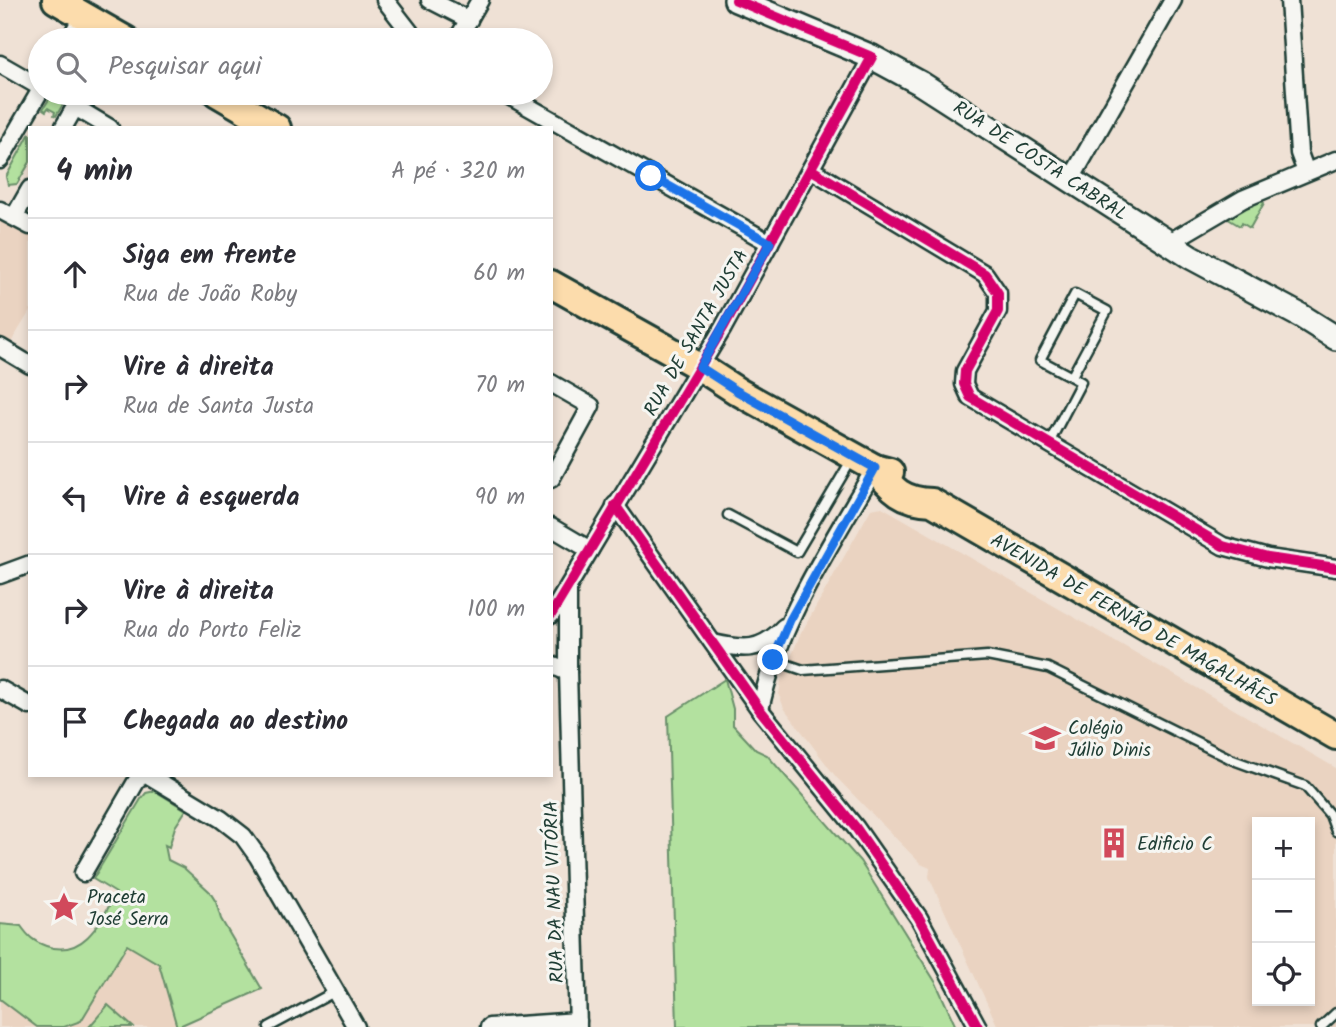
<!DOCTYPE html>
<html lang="pt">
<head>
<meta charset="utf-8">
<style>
	body { margin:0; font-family:Kalam,sans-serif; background:#f2f2f3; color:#2b2b33 }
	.controls { position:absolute; right:21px; bottom:21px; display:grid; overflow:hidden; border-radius:0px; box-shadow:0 4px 10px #0003 }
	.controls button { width:63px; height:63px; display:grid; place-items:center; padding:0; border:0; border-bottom:2px solid #e1e1e2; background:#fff; color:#2b2b33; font:35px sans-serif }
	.stop { position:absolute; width:21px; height:21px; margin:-16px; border:5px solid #1a73e8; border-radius:50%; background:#fff }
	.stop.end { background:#1a73e8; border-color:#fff; box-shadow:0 2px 7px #0008 }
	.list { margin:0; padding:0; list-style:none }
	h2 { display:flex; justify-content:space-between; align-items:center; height:91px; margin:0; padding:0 28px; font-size:30px }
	h2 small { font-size:23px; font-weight:400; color:#7c7c81 }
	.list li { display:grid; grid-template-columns:46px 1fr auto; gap:21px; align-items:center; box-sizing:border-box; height:112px; padding:0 28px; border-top:2px solid #e1e1e2 }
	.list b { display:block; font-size:26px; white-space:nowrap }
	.list p { margin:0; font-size:23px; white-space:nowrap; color:#7c7c81 }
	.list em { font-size:23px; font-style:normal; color:#7c7c81 }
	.icon { flex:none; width:38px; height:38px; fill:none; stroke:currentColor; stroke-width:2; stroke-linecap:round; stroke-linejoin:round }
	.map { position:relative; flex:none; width:1336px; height:1027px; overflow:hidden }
	.search { position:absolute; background:#fff; box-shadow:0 4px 10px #0003; left:28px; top:28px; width:525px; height:77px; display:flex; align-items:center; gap:18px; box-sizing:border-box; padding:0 24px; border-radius:38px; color:#7c7c81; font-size:26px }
	.panel { position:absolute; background:#fff; box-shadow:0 4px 10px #0003; left:28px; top:126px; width:525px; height:651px; border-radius:0px }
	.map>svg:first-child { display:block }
	.built { fill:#ead3c1; fill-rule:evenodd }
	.green { fill:#b3e19f; stroke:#698f6a; stroke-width:2 }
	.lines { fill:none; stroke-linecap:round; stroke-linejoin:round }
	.service-casing { stroke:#1f3d34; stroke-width:13 }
	.minor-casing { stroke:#1f3d34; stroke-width:21 }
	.secondary-casing { stroke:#1f3d34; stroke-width:28 }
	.primary-casing { stroke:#1f3d34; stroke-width:32 }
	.service { stroke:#f6f6f2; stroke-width:8 }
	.minor { stroke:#f6f6f2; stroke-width:16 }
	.secondary { stroke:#f6f6f2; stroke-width:23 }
	.primary { stroke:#fcdcac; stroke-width:26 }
	.cycleway-casing { stroke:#f6f6f2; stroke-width:15 }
	.cycleway { stroke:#d6006c; stroke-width:10 }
	.route { stroke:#1a73e8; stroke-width:9 }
	.labels { text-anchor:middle; stroke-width:6; stroke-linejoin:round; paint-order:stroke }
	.street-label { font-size:19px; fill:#1f3d34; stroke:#f6f6f2 }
	.poi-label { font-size:19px; fill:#1f3d34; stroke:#f6f6f2; text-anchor:start }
</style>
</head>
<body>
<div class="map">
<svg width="1336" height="1027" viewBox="0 0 1336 1027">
	<rect width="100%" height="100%" fill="#efe1d5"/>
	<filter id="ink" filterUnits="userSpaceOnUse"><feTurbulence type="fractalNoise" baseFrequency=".0143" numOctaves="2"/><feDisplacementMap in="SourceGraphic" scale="14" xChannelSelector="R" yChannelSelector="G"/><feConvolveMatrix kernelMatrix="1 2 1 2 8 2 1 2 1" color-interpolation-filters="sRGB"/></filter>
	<g filter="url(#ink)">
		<g class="built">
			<polygon points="0,219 30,236 30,311 10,344 0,338"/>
			<path d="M882,507L1336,768V1027H998L929,877L930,868L921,864L836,777L784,708L779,695L781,681L800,635L871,509ZM1257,822H1310V1001H1257Z"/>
			<polygon points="127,944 159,964 177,1027 64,1027 81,1021"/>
			<polygon points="0,999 37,1027 0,1027"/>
		</g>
		<g class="green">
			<polygon points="53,93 70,93 56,116 54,115 55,112 48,108 46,111 43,109"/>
			<polygon points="30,133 30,162 17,184 8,185 6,177"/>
			<polygon points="1260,200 1264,203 1250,228 1242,223 1240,226 1223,216"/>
			<polygon points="725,679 733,709 733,725 756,750 767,755 860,861 936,983 956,1027 677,1027 668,716"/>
			<path d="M155,791L186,810L175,827L169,847L165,845L168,860L184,868L209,891L216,902L221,919L262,989L177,1027L159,964L127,945L81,1021L64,1027H37L0,999V924L21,926C28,936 34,942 46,946C84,959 101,921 116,893L93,879L141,799L146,793Z"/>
			<polygon points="108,1005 133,1027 89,1027"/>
		</g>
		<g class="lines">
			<g class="service-casing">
				<g id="service">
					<polyline points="1049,443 1081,382 1040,360 1075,294 1107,311 1072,376"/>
					<polyline points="728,515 797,552 852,459"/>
					<polyline points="774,660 803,670 987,656 1048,668 1233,760 1305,786 1330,815 1336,831"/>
					<polyline points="269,1027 336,991"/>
					<polyline points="1321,1027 1336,1013"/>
				</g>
			</g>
			<g class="minor-casing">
				<g id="minor">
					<polyline points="385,0 416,40"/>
					<polyline points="430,0 469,20"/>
					<polyline points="1289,0 1299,153 1306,172"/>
					<polyline points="69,40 83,16"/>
					<polyline points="457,40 480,0"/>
					<polyline points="0,64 40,87"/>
					<polyline points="504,93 770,243"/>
					<polyline points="75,107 110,128"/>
					<polyline points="63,128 83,93"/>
					<polyline points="0,160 40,91"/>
					<polyline points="812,170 985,274 998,293 998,311 965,371 964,384 970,397 1223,546 1268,558 1336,568"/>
					<polyline points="1071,179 1173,0"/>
					<polyline points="0,210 30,226"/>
					<polyline points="14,217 30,189"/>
					<polyline points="1168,243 1243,199 1336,160"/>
					<polyline points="0,347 30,365"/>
					<polyline points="551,383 591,406 551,479"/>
					<polyline points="615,505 760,710 856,828 919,918 978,1027"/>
					<polyline points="551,527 590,550"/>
					<polyline points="0,575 30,564"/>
					<polyline points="568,589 568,672 578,1027"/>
					<polyline points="551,615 723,328 872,57"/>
					<path d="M713,643C744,650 761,652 784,627"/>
					<polyline points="551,665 568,672"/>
					<polyline points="0,689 30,706"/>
					<path d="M760,710C777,625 832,543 875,468"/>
					<polyline points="148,775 221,819 243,836 258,857 356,1027"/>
					<polyline points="83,873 140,775"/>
					<polyline points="489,1027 578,1021"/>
				</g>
			</g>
			<g class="secondary-casing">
				<polyline id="secondary" points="736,0 872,57 920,83 1191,257 1301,316 1336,338"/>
			</g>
			<g class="primary-casing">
				<g id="primary">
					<polyline points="56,0 126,40"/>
					<polyline points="217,93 277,128"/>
					<polyline points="551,284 700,367 737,391 875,468 890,472"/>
					<path d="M875,468C893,490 902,501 932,502L1336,736"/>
				</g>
			</g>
			<use href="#service" class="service"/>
			<use href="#minor" class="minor"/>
			<use href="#secondary" class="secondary"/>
			<use href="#primary" class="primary"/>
			<g class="cycleway-casing">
				<g id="cycleway">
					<polyline points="812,170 985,274 998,293 998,311 965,371 964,384 970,397 1223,546 1268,558 1336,568"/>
					<polyline points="615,505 760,710 856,828 919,918 978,1027"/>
					<polyline points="551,615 723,328 872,57 736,0"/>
				</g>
			</g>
			<use href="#cycleway" class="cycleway"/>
		</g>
	</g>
	<g class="lines" filter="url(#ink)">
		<polyline class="route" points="651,176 770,243 700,367 737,391 875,468 790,620 773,660"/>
	</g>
	<defs>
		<g id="school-bare" transform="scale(2.415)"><path d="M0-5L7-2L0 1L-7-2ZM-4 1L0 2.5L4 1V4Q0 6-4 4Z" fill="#d1495b" stroke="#f6f6f2" stroke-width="2.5" paint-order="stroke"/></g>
		<g id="building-bare" transform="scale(2.415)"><path d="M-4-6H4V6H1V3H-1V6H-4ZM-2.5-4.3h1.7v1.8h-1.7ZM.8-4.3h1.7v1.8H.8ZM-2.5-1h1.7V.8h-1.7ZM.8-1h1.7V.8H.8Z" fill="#d1495b" stroke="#f6f6f2" stroke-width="2.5" paint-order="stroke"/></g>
		<g id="sight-bare" transform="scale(2.415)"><path d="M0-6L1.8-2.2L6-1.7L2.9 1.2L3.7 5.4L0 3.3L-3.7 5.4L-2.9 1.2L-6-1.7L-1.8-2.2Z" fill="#d1495b" stroke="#f6f6f2" stroke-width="2.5" paint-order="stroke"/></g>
	</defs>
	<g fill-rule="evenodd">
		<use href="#school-bare" x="1045" y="738"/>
		<use href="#building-bare" x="1114" y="843"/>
		<use href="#sight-bare" x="64" y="907"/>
	</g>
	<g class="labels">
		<g class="street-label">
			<text transform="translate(1041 160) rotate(33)" y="7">RUA DE COSTA CABRAL</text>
			<text transform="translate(695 332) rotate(-60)" y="7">RUA DE SANTA JUSTA</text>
			<text transform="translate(1134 619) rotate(30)" y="7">AVENIDA DE FERNÃO DE MAGALHÃES</text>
			<text transform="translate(553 892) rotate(-92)" y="7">RUA DA NAU VITÓRIA</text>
		</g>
		<g class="poi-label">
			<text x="1068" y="734">Colégio<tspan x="1068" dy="22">Júlio Dinis</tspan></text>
			<text x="1137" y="850">Edificio C</text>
			<text x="87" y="903">Praceta<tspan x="87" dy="22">José Serra</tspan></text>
		</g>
	</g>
</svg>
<div class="controls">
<button>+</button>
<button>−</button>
<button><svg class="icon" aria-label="locate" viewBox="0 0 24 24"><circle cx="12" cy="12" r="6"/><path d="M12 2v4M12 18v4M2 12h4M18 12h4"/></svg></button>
</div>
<div class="stop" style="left:651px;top:176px"></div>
<div class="stop end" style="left:773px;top:660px"></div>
<div class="search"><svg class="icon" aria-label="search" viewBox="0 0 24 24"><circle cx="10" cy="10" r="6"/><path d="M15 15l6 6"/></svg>Pesquisar aqui</div>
<section class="panel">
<h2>4 min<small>A pé · 320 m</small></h2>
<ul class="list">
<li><svg class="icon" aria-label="ahead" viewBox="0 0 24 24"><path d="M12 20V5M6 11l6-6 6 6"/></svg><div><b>Siga em frente</b><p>Rua de João Roby</p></div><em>60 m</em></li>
<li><svg class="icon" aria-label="right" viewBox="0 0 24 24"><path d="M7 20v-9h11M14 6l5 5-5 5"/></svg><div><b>Vire à direita</b><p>Rua de Santa Justa</p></div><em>70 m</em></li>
<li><svg class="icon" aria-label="left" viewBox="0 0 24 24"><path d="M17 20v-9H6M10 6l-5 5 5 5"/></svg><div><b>Vire à esquerda</b></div><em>90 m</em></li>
<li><svg class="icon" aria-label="right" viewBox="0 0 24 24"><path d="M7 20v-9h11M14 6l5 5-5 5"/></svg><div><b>Vire à direita</b><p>Rua do Porto Feliz</p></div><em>100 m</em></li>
<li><svg class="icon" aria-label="arrive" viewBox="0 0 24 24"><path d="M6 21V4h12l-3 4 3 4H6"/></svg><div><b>Chegada ao destino</b></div></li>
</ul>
</section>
</div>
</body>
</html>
